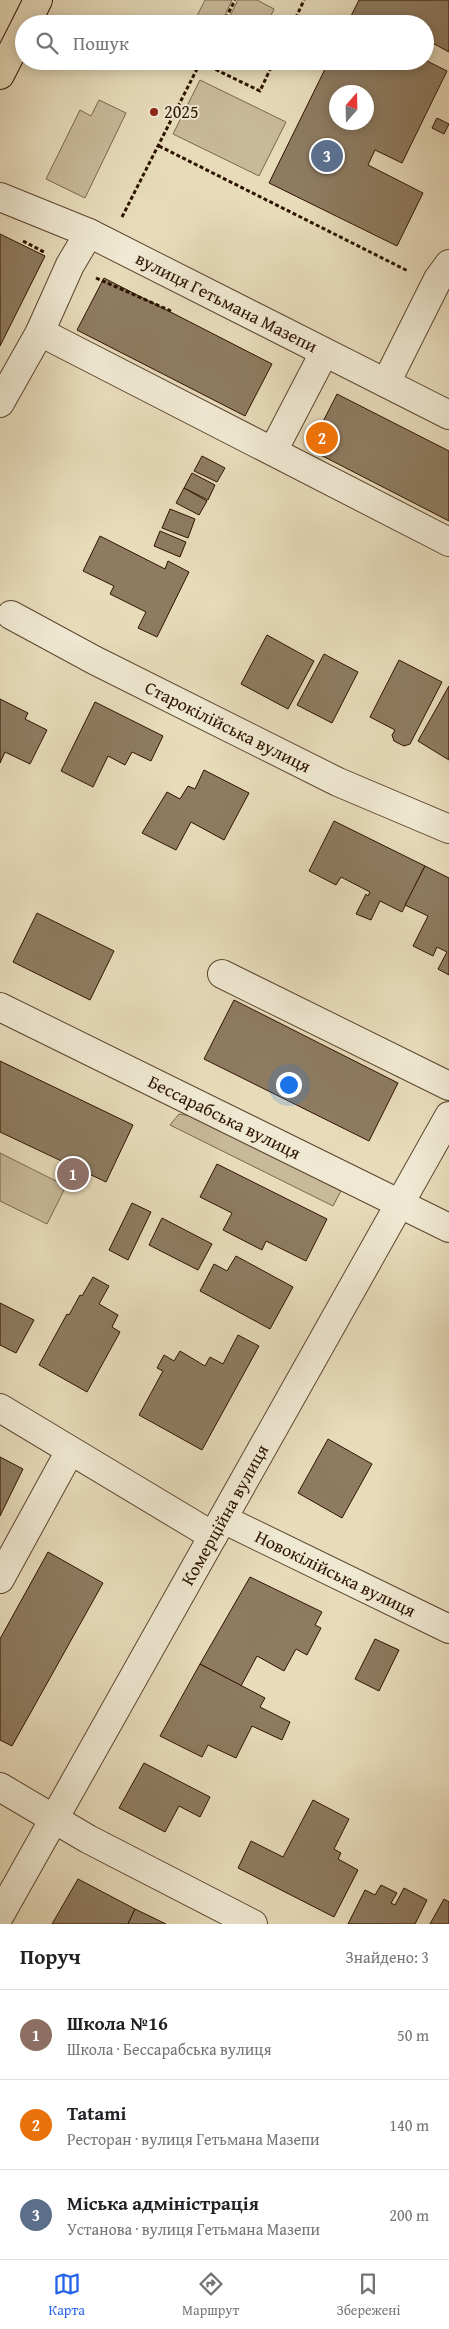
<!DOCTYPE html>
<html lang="uk">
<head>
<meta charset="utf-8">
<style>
	body { margin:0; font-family:"Gentium Book Plus",serif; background:#f2f2f2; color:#202124 }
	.compass { position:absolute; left:329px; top:85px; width:45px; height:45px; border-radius:50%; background:#fff; box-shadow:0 2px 12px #0003; rotate:20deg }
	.you { position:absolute; left:288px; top:1084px; width:18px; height:18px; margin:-12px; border:4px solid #fff; border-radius:50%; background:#1a73e8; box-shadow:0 0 0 8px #1a73e833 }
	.badge { display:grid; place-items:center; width:32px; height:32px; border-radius:50%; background:#2563eb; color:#fff; font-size:16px; font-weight:700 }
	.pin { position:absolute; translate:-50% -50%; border:2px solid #fff; box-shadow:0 1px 5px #0006 }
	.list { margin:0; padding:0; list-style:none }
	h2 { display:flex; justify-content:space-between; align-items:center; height:65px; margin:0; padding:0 20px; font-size:21px }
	h2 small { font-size:16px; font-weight:400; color:#757577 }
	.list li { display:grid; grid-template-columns:32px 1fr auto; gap:15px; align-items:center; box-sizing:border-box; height:90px; padding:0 20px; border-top:1px solid #e0e0e0 }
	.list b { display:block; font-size:19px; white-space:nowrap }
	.list p { margin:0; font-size:16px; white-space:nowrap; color:#757577 }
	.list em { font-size:16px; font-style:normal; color:#757577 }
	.icon { flex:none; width:28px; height:28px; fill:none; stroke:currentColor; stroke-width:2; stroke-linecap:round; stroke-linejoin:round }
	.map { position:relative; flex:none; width:449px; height:1924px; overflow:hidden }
	.search { position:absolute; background:#fff; box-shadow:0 2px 12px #0003; left:15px; right:15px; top:15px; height:55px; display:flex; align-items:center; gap:12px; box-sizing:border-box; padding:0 18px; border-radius:28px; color:#757577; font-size:19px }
	.sheet { height:335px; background:#fff }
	nav { display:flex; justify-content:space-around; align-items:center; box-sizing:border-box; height:70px; border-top:1px solid #e0e0e0; background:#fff; font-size:14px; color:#757577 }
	nav a { display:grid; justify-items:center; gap:2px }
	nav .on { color:#2563eb }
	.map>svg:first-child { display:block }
	.green { fill:#c8b99a; stroke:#7b664d }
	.building { fill:#8e7b61; stroke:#2e1400; fill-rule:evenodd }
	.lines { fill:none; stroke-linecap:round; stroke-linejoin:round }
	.minor-casing { stroke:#5c462e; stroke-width:30 }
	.major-casing { stroke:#2e1400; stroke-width:30 }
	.path { stroke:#2e1400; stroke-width:3; stroke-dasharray:4 2.5; stroke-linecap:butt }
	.minor { stroke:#efe8d2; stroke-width:28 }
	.major { stroke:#e7dbba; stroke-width:28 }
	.poi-dot { fill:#8f2418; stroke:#efe8d2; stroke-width:2 }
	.labels { text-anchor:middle; stroke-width:4; stroke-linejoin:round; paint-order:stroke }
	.poi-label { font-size:18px; fill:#2e1400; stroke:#efe8d2; text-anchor:start }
	.street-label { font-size:18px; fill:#2e1400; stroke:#efe8d2 }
</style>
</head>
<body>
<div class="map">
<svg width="449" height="1924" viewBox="0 0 449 1924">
	<rect width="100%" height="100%" fill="#e7dbba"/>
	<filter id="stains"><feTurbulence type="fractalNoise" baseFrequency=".004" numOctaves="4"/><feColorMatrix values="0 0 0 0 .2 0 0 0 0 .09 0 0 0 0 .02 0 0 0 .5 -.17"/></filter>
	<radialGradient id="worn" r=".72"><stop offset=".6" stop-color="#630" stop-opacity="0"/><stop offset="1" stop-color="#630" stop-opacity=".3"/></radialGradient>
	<g class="green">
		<polygon points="205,0 232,0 221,24 193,24"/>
		<polygon points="238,0 257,0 274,9 267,24 226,24"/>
		<polygon points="200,80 286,122 259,176 173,134"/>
		<polygon points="99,100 126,113 85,198 46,179 80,110 91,116"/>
		<polygon points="179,1114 196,1117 341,1191 333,1206 170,1125"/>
		<polygon points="0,1153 66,1186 47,1224 0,1201"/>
	</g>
	<g class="building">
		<polygon points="359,0 449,0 449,52 429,41 425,48 425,24 347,24"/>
		<path d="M425,60L447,71L402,163L375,150L368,165L423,193L397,246L269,183L329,61ZM336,92H366V122H336Z"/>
		<polygon points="437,118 449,124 444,134 432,128"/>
		<polygon points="0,234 45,256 0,346"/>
		<polygon points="104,278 272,364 245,416 77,330"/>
		<polygon points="337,394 449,451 449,521 309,449"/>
		<polygon points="202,456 225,468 217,482 194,471"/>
		<polygon points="192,473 215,485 208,500 184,488"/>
		<polygon points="184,488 207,501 199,515 176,503"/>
		<polygon points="170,509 195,519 188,538 162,528"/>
		<polygon points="160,531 186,542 180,557 154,546"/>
		<polygon points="100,536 165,569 168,561 189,572 157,637 138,628 146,612 110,594 114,586 83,571"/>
		<polygon points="267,635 314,661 288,709 241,684"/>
		<polygon points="324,654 358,672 332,723 297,705"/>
		<polygon points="399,660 442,682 410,744 404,746 394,741 392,735 395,730 370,717"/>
		<polygon points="449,686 449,760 418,741"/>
		<polygon points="0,699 28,713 25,719 47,730 30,764 5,752 0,763"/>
		<polygon points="95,702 163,736 151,761 132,752 125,765 108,756 93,787 61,771"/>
		<polygon points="204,770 249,793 224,840 191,822 176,850 142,833 167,792 180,799 188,786 195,789"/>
		<polygon points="334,821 425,866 402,912 380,901 371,920 356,914 366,894 368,896 370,892 341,877 336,885 309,871"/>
		<polygon points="425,866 449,878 449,975 438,969 447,952 437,947 433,956 413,946 428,916 405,905"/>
		<polygon points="37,913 114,951 90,1000 13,962"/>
		<polygon points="234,1000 398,1083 369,1141 204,1059"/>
		<polygon points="0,1061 133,1125 106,1182 0,1132"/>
		<polygon points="217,1164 327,1219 306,1261 266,1241 262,1250 223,1230 232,1213 200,1197"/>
		<polygon points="132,1203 151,1212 128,1260 109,1250"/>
		<polygon points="162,1218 212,1244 198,1270 149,1245"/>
		<polygon points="236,1256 293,1287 270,1329 200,1291 214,1264 227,1271"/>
		<polygon points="93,1277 109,1286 99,1304 118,1315 112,1327 120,1332 87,1392 39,1365 67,1314 69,1315 80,1295 82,1296"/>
		<polygon points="0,1303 34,1320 16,1353 0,1345"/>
		<polygon points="238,1335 259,1346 202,1450 139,1415 163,1371 157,1368 164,1355 174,1361 180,1351 205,1366 210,1357 223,1364"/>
		<polygon points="328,1439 372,1464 342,1518 298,1493"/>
		<polygon points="0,1457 23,1469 0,1516"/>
		<polygon points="48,1552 103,1583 12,1746 0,1740 0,1639"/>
		<polygon points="250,1577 322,1612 315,1625 321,1628 307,1655 296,1649 284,1671 257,1656 241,1686 200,1664"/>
		<polygon points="375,1639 399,1650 379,1691 355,1679"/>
		<polygon points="200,1664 265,1698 260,1707 290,1722 282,1740 252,1726 236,1758 208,1745 202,1757 160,1736"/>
		<polygon points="144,1763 210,1797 200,1817 179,1806 165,1832 119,1808"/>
		<polygon points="313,1800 349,1819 334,1849 341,1853 338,1859 358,1870 334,1917 238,1868 251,1841 283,1857"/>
		<polygon points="78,1879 135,1909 128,1924 52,1924"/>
		<polygon points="381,1885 397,1893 391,1903 395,1905 404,1888 427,1900 415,1924 348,1924 365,1890 375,1895"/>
		<polygon points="444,1899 449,1902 449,1924 430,1924"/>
		<polygon points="135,1909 166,1924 128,1924"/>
	</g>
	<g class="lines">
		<g class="minor-casing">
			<g id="minor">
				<path id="s1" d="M0,197L89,233L449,415"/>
				<polyline points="40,332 449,542"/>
				<polyline points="386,383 438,279 449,264"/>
				<polyline points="0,403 40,332 70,265 89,233"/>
				<polyline points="273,451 324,353"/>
				<path id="s2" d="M11,615L94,660L338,782L449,829"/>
				<polyline points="222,974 449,1086"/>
				<path id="s3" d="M0,1007L449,1228"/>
				<polyline points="0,1408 213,1536"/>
				<path id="s4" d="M223,1519L449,1629"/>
				<polyline points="0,1579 70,1451"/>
				<polyline points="0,1787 88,1839 253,1924"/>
				<path id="s5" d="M0,1915L449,1116"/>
			</g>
		</g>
		<g class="major-casing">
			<g id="major">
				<polyline points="26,24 38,0"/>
				<polyline points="0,75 24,28"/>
			</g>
		</g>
		<g class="path">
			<polyline points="113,20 121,24"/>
			<polyline points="223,24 235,0"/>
			<polyline points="293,24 304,0"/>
			<polyline points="198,61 260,91 274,61"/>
			<polyline points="312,61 325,68"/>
			<polyline points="159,146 408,271"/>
			<polyline points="122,217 201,61"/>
			<polyline points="23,241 44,252"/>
			<polyline points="96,278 171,311"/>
		</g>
		<use href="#minor" class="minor"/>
		<use href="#major" class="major"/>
	</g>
	<circle class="poi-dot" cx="154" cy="112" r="5"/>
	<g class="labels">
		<g class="poi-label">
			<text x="164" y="118">2025</text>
		</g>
		<g class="street-label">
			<text dy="6" stroke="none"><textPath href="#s1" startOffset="250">вулиця Гетьмана Мазепи</textPath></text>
			<text dy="6" stroke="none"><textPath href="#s2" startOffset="244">Старокілійська вулиця</textPath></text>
			<text dy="6" stroke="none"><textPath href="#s3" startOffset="250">Бессарабська вулиця</textPath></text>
			<text dy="6" stroke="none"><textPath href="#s5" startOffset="459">Комерційна вулиця</textPath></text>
			<text dy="6" stroke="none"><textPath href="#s4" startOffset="125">Новокілійська вулиця</textPath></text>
		</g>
	</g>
	<rect width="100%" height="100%" filter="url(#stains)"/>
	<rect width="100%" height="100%" fill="url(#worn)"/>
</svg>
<svg class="compass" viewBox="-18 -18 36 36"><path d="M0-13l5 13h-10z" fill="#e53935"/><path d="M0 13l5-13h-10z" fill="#757577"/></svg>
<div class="you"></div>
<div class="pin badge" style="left:73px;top:1174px;background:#8d6e63">1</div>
<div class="pin badge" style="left:322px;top:438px;background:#e8710a">2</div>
<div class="pin badge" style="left:327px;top:156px;background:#5c6f8a">3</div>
<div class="search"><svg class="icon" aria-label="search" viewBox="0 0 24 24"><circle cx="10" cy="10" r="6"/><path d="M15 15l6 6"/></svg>Пошук</div>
</div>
<section class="sheet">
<h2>Поруч<small>Знайдено: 3</small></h2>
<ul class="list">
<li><span class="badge" style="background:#8d6e63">1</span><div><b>Школа №16</b><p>Школа · Бессарабська вулиця</p></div><em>50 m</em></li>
<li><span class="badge" style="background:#e8710a">2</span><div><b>Tatami</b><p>Ресторан · вулиця Гетьмана Мазепи</p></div><em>140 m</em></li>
<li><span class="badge" style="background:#5c6f8a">3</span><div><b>Міська адміністрація</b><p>Установа · вулиця Гетьмана Мазепи</p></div><em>200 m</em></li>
</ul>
</section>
<nav>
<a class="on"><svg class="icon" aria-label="map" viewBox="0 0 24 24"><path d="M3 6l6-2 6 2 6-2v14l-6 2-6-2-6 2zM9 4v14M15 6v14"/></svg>Карта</a>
<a><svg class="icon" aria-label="directions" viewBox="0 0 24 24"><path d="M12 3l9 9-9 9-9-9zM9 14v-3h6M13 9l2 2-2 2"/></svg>Маршрут</a>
<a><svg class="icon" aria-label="saved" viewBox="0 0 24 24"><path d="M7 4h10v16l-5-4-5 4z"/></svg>Збережені</a>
</nav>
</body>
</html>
